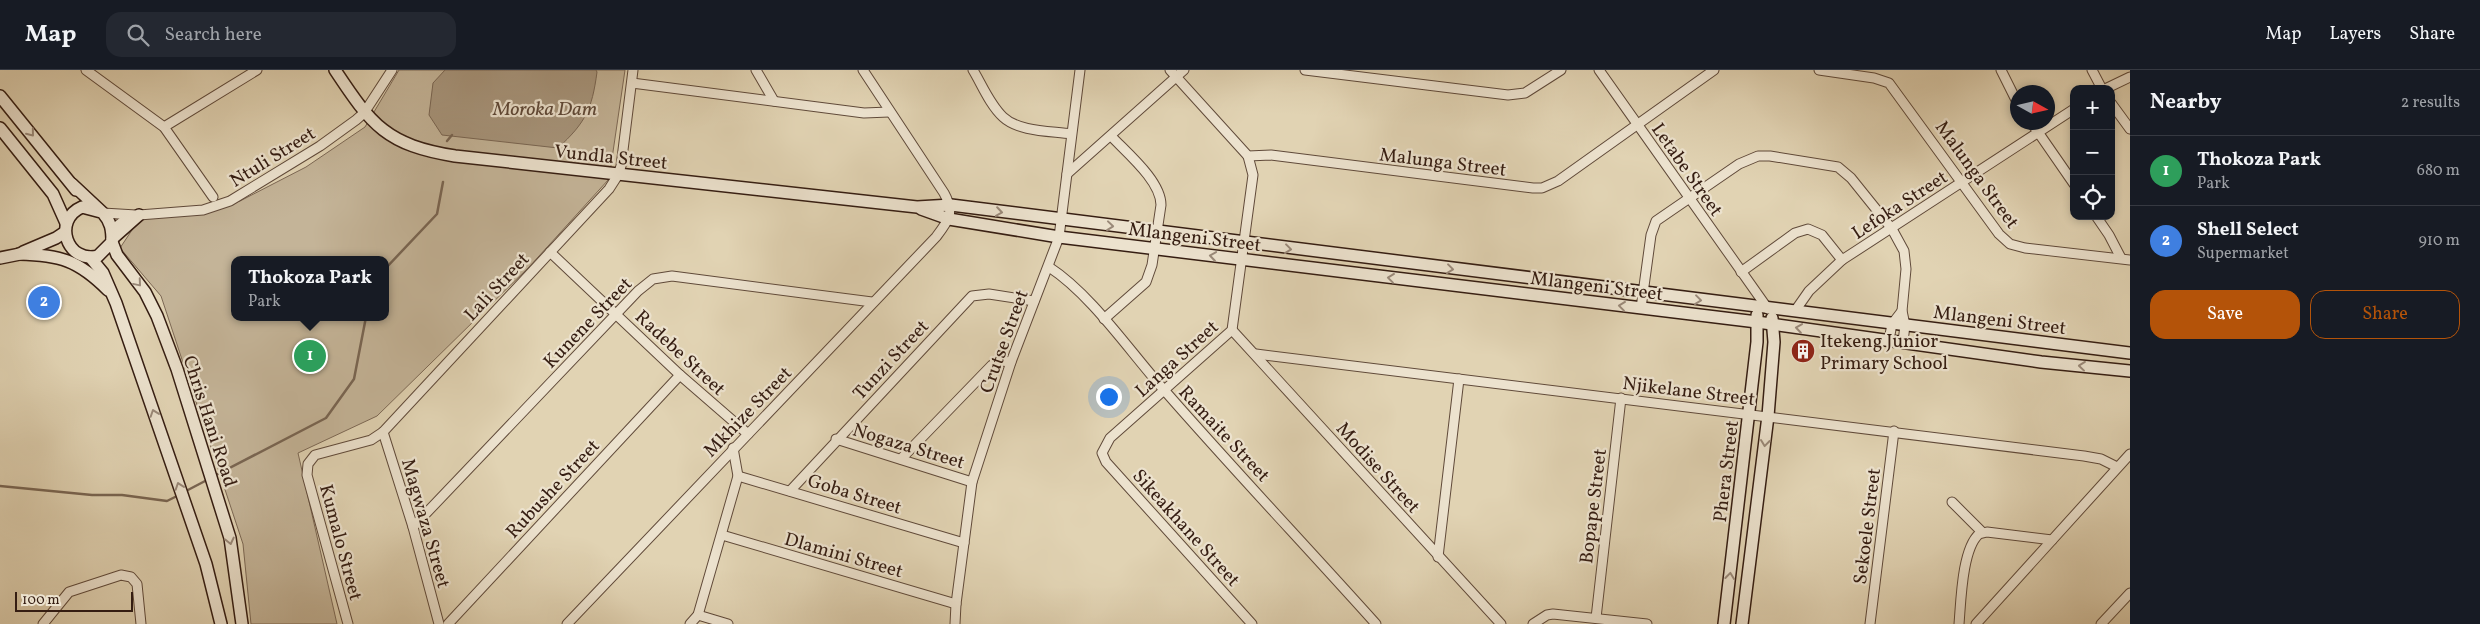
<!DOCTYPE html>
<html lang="en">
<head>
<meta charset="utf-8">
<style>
	body { margin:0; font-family:Vollkorn,serif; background:#242831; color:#f1f3f6 }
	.controls { position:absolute; right:15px; top:15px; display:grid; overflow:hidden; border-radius:10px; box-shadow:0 2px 8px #0003 }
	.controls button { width:45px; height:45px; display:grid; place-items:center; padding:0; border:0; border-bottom:1px solid #363941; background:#171b24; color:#f1f3f6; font:25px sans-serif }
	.compass { position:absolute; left:2010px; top:15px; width:45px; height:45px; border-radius:50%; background:#171b24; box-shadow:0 2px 8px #0003; rotate:98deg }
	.scale { position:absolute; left:15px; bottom:12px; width:118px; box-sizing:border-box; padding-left:5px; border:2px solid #351d12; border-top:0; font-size:14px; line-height:18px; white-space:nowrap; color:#351d12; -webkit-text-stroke:4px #ece2ce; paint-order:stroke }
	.you { position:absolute; left:1108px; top:326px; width:18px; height:18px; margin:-12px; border:4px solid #fff; border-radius:50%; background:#1a73e8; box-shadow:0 0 0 8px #1a73e833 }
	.badge { display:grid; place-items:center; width:32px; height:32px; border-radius:50%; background:#b45309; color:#fff; font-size:16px; font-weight:700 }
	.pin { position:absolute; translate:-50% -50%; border:2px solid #fff; box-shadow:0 1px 5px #0006 }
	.popup { position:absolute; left:231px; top:186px; width:158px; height:65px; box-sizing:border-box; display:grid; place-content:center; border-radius:10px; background:#171b24; filter:drop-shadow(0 1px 4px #0005); font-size:16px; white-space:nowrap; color:#9ea1a6 }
	.popup b { font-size:19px; color:#f1f3f6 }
	.popup::after { content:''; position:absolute; left:50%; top:100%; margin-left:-10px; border:10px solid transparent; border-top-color:#171b24 }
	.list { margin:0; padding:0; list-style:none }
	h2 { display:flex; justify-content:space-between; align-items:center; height:65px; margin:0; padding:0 20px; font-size:21px }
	h2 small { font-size:16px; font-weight:400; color:#9ea1a6 }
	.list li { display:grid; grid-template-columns:32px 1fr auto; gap:15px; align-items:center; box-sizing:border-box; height:70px; padding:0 20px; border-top:1px solid #363941 }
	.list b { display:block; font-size:19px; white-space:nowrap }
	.list p { margin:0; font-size:16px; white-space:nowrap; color:#9ea1a6 }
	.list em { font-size:16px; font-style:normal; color:#9ea1a6 }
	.actions { display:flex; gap:10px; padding:15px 20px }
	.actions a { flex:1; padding:11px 0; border:1px solid #b45309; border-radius:15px; text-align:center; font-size:18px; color:#b45309 }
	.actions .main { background:#b45309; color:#fff }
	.icon { flex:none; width:28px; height:28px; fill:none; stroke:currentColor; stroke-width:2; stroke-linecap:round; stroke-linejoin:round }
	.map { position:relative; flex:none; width:2130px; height:554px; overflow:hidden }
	header { display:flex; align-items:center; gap:30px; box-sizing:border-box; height:70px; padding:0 25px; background:#171b24; border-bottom:1px solid #363941 }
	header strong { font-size:24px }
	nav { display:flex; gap:28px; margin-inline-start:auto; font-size:18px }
	.search { width:350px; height:45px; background:#242831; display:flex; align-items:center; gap:12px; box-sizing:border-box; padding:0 18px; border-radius:15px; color:#9ea1a6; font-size:19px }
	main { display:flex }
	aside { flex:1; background:#171b24 }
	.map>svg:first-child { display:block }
	.green { fill:#c4b498; stroke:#7c6855; fill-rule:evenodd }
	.water { fill:#a7957c; stroke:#796552 }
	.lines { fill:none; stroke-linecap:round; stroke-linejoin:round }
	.stream { stroke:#796552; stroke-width:2.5 }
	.street-casing { stroke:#604a3a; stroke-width:11 }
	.secondary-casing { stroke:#351d12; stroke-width:14 }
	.street { stroke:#ece2ce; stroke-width:9 }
	.secondary { stroke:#ece2ce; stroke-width:11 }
	.oneway { stroke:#9a8979 }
	.labels { text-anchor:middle; stroke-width:4.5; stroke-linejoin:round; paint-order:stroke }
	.street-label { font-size:19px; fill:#351d12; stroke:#ece2ce }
	.poi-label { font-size:19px; fill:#351d12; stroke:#ece2ce; text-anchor:start }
	.water-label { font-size:20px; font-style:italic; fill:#5d4737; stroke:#ece2ce }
</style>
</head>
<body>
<header>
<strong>Map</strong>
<div class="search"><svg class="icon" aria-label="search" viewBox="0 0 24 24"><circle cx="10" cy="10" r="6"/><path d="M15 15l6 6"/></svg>Search here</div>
<nav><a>Map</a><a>Layers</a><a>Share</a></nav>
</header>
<main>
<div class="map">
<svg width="2130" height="554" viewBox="0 0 2130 554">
	<rect width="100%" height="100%" fill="#e1d3b3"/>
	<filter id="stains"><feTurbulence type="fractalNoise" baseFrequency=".004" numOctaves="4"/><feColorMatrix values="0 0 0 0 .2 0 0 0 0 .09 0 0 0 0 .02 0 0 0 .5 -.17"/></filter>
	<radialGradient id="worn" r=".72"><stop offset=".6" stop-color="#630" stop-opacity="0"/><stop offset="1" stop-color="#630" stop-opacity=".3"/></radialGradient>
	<path class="green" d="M399,0H625L609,109L529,197L377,346L298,383L337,554H251L243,474L161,226L120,178L142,145L204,141L240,131L306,97L365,57ZM235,190H385V247H235Z"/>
	<path class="water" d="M445,0H596L597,2C592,40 585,53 558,78L442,65L429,45L433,13Z"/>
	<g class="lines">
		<g class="stream">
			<polyline points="447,71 452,65"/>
			<polyline points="385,199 437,144 443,112"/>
			<polyline points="214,406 326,348 354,309 366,247"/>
			<polyline points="0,416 92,425 122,425 167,431 179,425"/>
			<polyline points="186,421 207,410"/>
		</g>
		<g class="street-casing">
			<g id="street">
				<polyline points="86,0 164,57 213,127"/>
				<polyline points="756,0 774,31"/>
				<path d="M973,0C982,15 990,35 1003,47C1019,62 1051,61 1071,64"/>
				<polyline points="1170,0 1248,86 1271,85 1533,118 1542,118 1558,111 1714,0"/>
				<polyline points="1305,0 1508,25 1525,23 1561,0"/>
				<polyline points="1599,0 1768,239"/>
				<polyline points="1819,0 1874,8 1889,13 1999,164 2010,174 2025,178 2130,190"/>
				<polyline points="2001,0 2018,34"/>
				<polyline points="2092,0 2102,19"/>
				<polyline points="632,13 864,43 889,42"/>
				<polyline points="2105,19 2130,7"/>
				<polyline points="2111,33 2130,59"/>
				<polyline points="2031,52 2074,114"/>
				<polyline points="164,57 257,0"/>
				<polyline points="1248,86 1253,105 1232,260 1110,368 1102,383 1106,392 1252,554"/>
				<polyline points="1067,104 1184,0"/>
				<polyline points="103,143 136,145"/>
				<polyline points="2096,146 2109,165 2121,188"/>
				<polyline points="112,160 122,152 139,145 203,140 230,131 320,76 356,50 364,43 392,0"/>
				<polyline points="550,182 680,305 748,364"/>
				<path d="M1049,197C1092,225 1130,282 1165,321C1234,400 1306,476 1376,554"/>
				<polyline points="1741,202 1795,163 1808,159 1822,165 1842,190"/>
				<polyline points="1641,238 1651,165 1656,151 1739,94 1758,86 1770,86 1838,97 1851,108 1892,159 1904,181 1906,199 1902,241 1905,255 1903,272"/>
				<polyline points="1795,241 1809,221 1842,190 2074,39"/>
				<path d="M1104,249L1146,212L1152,195L1161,135C1161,111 1127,83 1111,66"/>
				<polyline points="1232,260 1501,554"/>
				<polyline points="1889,270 1892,254 1902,241"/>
				<polyline points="1256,284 2084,386 2101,389 2117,397"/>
				<polyline points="383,362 413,457 439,554"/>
				<polyline points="836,369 972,412"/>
				<polyline points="901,389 992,295 1001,291 1011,292"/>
				<polyline points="738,406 964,473"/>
				<polyline points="790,421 972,226 989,224 1034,231"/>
				<polyline points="1952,432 1982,462"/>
				<polyline points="413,457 638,221 653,209 672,206 872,232"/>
				<polyline points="722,465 956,534"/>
				<polyline points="1438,487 1459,309"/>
				<polyline points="698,545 728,554"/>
				<polyline points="1596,548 1621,328"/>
				<polyline points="43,554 69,522 121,505 131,507 137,514 141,554"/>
				<polyline points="348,554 307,405 308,394 315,385 371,370 383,362 609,119 618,105 621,96 633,0"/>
				<polyline points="448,554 680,305"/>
				<path d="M567,554L936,167C949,150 955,143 944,123L863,0"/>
				<polyline points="690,554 698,545 738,406 733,378"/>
				<polyline points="955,554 956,534 972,412 1011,292 1059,167 1080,0"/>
				<polyline points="1533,554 1547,545 1553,544 1647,554"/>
				<polyline points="1870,554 1894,361"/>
				<path d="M1959,554C1961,531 1962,479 1979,464L1987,462L2052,470"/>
				<polyline points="1976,554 2130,384"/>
				<polyline points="2101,554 2130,523"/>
			</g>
		</g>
		<g class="secondary-casing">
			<g id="secondary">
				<path d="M335,0C372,56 387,75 455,86L917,137L951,135L2130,283"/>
				<polyline points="0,26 76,120"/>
				<polyline points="0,58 53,124 66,153"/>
				<path d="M72,114L103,143C111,152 112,160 112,172L98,186C67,194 52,150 82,137L101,142"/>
				<polyline points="921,139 949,149 1059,167 1757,252 2041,292 2130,301"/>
				<polyline points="112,169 139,145"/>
				<polyline points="112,172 117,185 145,222 157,246 177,299 230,468 242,554"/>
				<polyline points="23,182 56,168 65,162"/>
				<path d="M19,184C60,185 78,190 108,220"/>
				<polyline points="90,187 103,203 116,233 206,494 221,554"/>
				<polyline points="0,188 25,183"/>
				<polyline points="1724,554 1757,272 1757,245"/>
				<polyline points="1742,554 1768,346 1774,272 1772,248"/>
			</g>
		</g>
		<use href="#street" class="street"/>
		<use href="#secondary" class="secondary"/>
	</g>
	<defs><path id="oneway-chevron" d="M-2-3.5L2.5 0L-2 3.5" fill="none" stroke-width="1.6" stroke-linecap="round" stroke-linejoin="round" transform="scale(1.25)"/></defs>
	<g class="oneway">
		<use href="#oneway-chevron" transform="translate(31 63) rotate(51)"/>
		<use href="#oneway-chevron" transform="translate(999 142) rotate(8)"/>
		<use href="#oneway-chevron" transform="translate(1110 156) rotate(6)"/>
		<use href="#oneway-chevron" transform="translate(1288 179) rotate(7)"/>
		<use href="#oneway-chevron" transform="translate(1213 186) rotate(-172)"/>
		<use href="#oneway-chevron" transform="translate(1450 199) rotate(7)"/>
		<use href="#oneway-chevron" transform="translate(1391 208) rotate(-173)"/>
		<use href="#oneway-chevron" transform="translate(138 213) rotate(50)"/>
		<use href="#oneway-chevron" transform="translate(1698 230) rotate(7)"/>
		<use href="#oneway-chevron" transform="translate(1622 236) rotate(-173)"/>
		<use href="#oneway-chevron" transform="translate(1799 258) rotate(-172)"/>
		<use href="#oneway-chevron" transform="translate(2082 296) rotate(-174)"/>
		<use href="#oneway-chevron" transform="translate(154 343) rotate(-109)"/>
		<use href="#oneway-chevron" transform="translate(1765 373) rotate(97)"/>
		<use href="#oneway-chevron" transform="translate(179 416) rotate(-109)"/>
		<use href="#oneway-chevron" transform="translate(230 471) rotate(77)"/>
		<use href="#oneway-chevron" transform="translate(1730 506) rotate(-83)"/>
	</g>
	<defs>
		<g id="building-disc" transform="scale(1.25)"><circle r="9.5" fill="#8f2418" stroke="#ece2ce"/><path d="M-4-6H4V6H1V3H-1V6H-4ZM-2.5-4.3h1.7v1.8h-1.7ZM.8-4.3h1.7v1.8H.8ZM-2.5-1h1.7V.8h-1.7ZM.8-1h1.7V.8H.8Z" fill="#fff"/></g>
	</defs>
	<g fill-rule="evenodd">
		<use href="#building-disc" x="1803" y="281"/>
	</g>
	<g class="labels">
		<g class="street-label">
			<text transform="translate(272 86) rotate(-32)" y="7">Ntuli Street</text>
			<text transform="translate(611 86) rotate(6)" y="7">Vundla Street</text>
			<text transform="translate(1443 91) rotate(7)" y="7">Malunga Street</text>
			<text transform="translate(1688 99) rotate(55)" y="7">Letabe Street</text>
			<text transform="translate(1978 104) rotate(54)" y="7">Malunga Street</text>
			<text transform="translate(1899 134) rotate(-33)" y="7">Lefoka Street</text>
			<text transform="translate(1195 166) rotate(7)" y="7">Mlangeni Street</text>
			<text transform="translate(1597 215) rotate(7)" y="7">Mlangeni Street</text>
			<text transform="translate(496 216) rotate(-47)" y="7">Lali Street</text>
			<text transform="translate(2000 249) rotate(7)" y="7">Mlangeni Street</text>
			<text transform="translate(587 252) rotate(-46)" y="7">Kunene Street</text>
			<text transform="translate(1003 271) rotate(-70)" y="7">Crutse Street</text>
			<text transform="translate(681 282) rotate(43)" y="7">Radebe Street</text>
			<text transform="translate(1176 288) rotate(-42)" y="7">Langa Street</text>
			<text transform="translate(890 289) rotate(-47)" y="7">Tunzi Street</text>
			<text transform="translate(1689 320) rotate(7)" y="7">Njikelane Street</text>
			<text transform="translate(747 341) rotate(-46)" y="7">Mkhize Street</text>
			<text transform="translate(211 351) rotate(72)" y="7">Chris Hani Road</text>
			<text transform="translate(1225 363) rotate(47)" y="7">Ramaite Street</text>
			<text transform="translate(909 375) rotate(17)" y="7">Nogaza Street</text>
			<text transform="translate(1379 397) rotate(48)" y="7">Modise Street</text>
			<text transform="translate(1725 401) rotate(-83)" y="7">Phera Street</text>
			<text transform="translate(552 418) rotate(-47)" y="7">Rubushe Street</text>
			<text transform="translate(855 423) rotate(17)" y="7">Goba Street</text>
			<text transform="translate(1592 436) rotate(-83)" y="7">Bopape Street</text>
			<text transform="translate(427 453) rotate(74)" y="7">Magwaza Street</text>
			<text transform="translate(1866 456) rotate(-83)" y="7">Sekoele Street</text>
			<text transform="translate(1187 457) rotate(48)" y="7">Sikeakhane Street</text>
			<text transform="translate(342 472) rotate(75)" y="7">Kumalo Street</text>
			<text transform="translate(844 484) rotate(16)" y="7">Dlamini Street</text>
		</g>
		<g class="poi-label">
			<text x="1820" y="277">Itekeng Junior<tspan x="1820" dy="22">Primary School</tspan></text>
		</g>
		<g class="water-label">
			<text x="545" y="45">Moroka Dam</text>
		</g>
	</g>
	<rect width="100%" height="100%" filter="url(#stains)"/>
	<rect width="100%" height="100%" fill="url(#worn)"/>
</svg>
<div class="controls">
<button>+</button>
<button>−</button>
<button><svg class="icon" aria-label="locate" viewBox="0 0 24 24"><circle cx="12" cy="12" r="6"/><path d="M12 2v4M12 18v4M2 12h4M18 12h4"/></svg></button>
</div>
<svg class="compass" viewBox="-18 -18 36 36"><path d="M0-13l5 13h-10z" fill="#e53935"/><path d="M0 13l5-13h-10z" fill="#9ea1a6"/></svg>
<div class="scale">100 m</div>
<div class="you"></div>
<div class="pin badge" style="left:310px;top:286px;background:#2e9e5b">1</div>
<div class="popup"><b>Thokoza Park</b>Park</div>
<div class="pin badge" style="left:44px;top:232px;background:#3f7fe0">2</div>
</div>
<aside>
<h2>Nearby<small>2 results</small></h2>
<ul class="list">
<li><span class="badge" style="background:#2e9e5b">1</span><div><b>Thokoza Park</b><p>Park</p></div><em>680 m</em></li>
<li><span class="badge" style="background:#3f7fe0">2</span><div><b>Shell Select</b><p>Supermarket</p></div><em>910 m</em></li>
</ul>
<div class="actions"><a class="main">Save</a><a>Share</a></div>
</aside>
</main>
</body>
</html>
